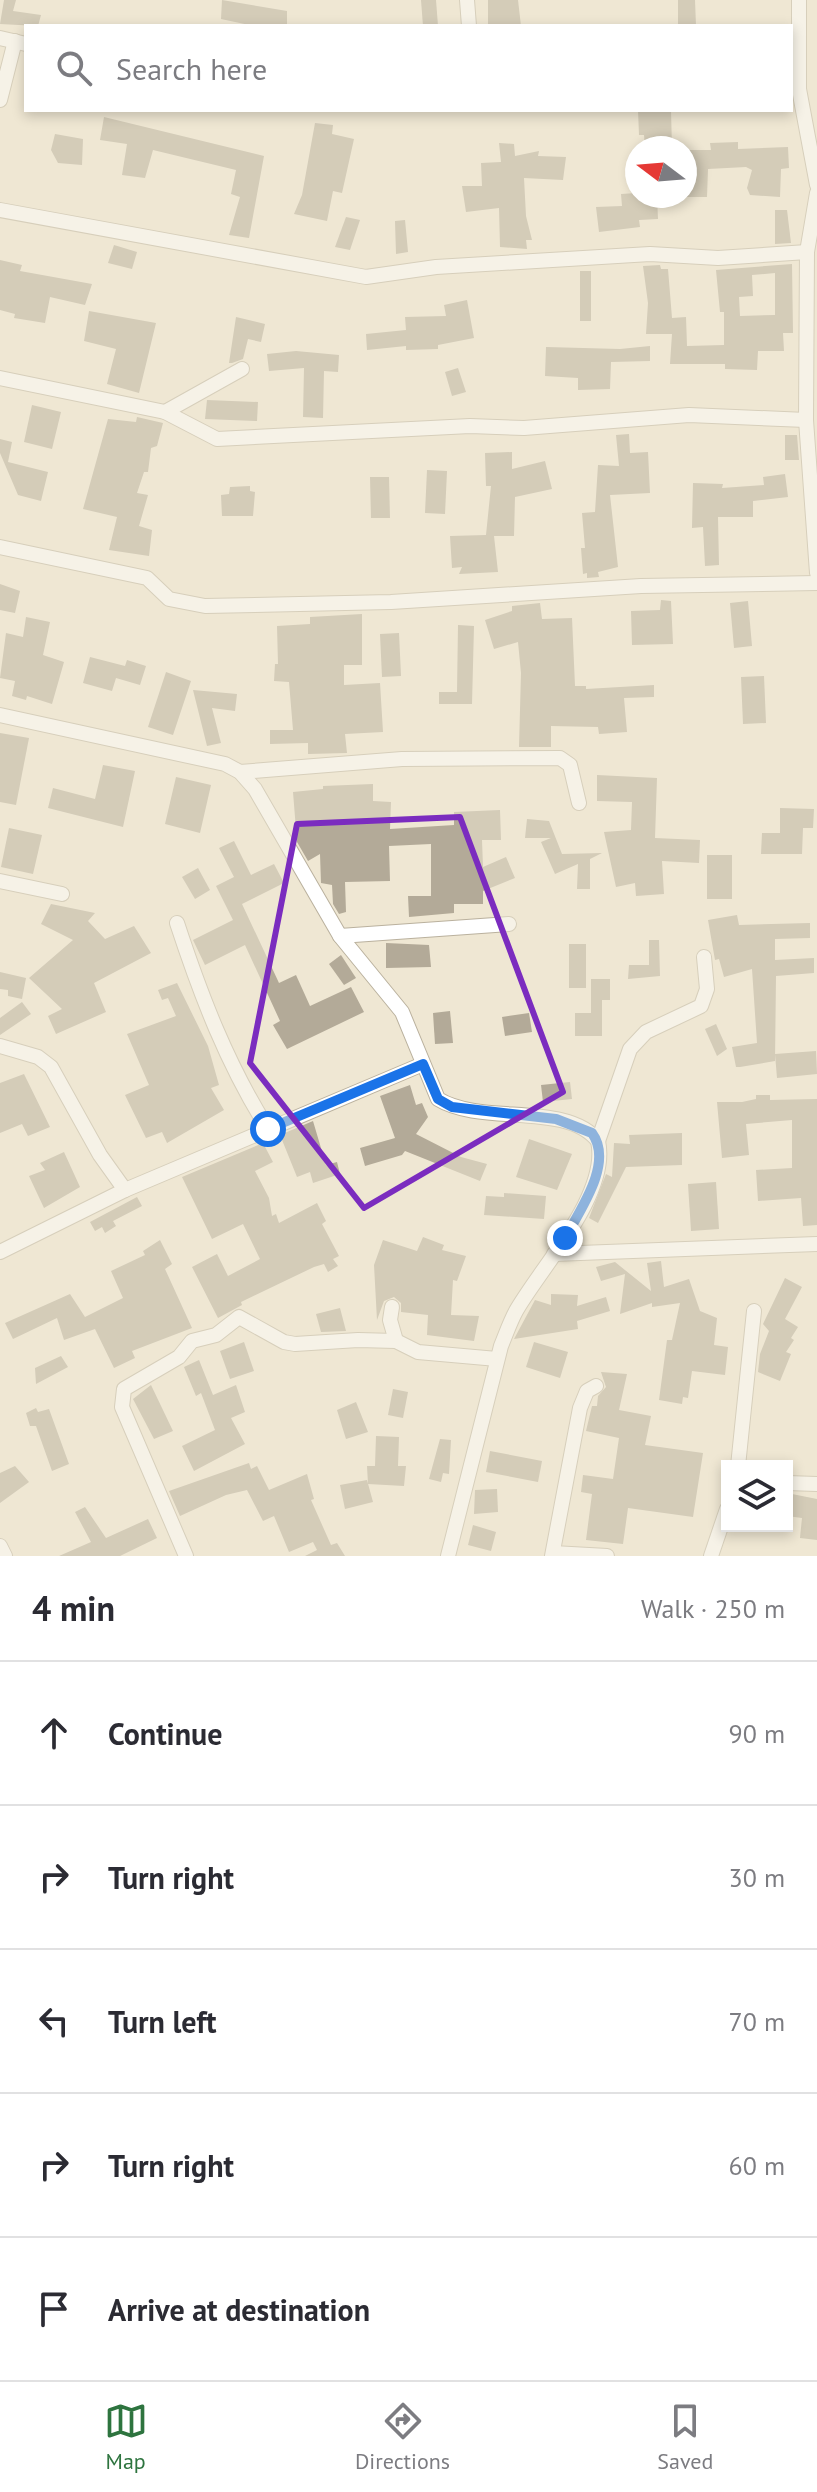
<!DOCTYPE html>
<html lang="en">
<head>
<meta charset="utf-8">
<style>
	body { margin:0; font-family:"PT Sans",sans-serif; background:#f7f7f7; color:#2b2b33 }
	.controls { position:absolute; right:24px; bottom:24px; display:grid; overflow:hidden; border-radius:0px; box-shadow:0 4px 12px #0003 }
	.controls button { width:72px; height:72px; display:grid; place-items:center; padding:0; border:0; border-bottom:2px solid #e1e1e2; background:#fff; color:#2b2b33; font:40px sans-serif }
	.compass { position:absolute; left:625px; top:136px; width:72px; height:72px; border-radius:50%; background:#fff; box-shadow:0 4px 12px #0003; rotate:286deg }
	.stop { position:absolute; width:24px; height:24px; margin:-18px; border:6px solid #1a73e8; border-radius:50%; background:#fff }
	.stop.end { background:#1a73e8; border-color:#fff; box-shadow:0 2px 8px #0008 }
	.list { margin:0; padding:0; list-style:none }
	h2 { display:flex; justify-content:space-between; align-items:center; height:104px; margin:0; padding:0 32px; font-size:34px }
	h2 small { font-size:26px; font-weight:400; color:#7c7c81 }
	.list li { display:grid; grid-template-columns:52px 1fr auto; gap:24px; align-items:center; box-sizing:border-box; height:144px; padding:0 32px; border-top:2px solid #e1e1e2 }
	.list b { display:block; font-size:30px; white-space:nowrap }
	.list em { font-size:26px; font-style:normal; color:#7c7c81 }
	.icon { flex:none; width:44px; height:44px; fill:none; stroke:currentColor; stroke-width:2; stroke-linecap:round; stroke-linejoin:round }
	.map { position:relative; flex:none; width:817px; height:1556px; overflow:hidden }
	.search { position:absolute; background:#fff; box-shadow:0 4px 12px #0003; left:24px; right:24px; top:24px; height:88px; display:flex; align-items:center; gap:20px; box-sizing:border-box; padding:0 28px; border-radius:0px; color:#7c7c81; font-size:30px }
	.sheet { height:824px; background:#fff }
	nav { display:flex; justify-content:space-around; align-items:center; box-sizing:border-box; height:112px; border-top:2px solid #e1e1e2; background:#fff; font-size:22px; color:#7c7c81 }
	nav a { display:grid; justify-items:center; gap:4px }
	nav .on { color:#2e743f }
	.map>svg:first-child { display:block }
	.building { fill:#b3aa98; fill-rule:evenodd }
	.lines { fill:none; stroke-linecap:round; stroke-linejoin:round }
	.minor-casing { stroke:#bab19e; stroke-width:16 }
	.minor { stroke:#fff; stroke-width:14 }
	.route { stroke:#1a73e8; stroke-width:10 }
	.marked { fill:none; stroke:#7b2cbf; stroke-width:6; stroke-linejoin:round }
</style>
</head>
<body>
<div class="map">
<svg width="817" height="1556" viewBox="0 0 817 1556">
	<rect width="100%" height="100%" fill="#efe7d3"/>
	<g class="building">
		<polygon points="4,0 16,0 13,11 41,15 38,26 0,24"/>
		<polygon points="222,0 287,11 287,26 254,26 221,19"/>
		<polygon points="421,0 436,0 438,26 423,26"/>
		<polygon points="488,0 518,0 521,26 488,26"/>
		<polygon points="678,0 695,0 696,26 678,26"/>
		<polygon points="638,110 671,110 672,148 645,148 644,135 639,135"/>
		<polygon points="104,117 264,156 249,238 229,235 240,197 231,194 236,170 153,150 145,178 122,175 127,144 100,140"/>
		<polygon points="315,123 333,125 332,134 354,139 342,193 333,191 327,221 294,214 302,195"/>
		<polygon points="55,134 83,139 82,165 58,163 51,150"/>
		<polygon points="738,142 738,149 788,147 789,168 781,169 780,197 750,195 747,188 752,170 746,167 708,169 707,197 685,197 685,150 711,150 710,143"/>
		<polygon points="499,143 514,144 515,156 539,151 538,156 566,157 563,180 524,178 526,216 532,240 526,240 527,249 500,247 499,208 466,212 462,186 482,186 481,163 501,162"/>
		<polygon points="637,193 637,196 657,196 658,219 639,220 640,227 599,232 596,207 622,206 621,194"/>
		<polygon points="775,210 787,210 791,243 775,244"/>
		<polygon points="346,217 360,220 350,250 335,247"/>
		<polygon points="405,220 408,252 396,254 395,221"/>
		<polygon points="114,245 137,252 132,269 108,263"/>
		<polygon points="0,260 22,265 20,271 92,284 85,305 50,297 45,323 14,318 15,314 0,310"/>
		<path d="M792,264L793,333H783L784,351H758L757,370L725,369V364H670L672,334H646L648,303L643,266L660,265L661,269H668L672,318L686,317L687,346L724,345V312H720L716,270ZM775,273V315L740,316L739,297L753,296L752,275Z"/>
		<rect x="580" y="271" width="11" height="50"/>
		<polygon points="467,300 474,338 438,345 438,349 406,350 406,346 367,350 366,334 406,330 405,317 446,316 444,305"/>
		<polygon points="89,311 156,323 139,393 107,384 116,349 84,341"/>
		<polygon points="236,317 265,324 261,342 248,339 243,359 232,363 229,363"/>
		<polygon points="650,346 650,361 611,362 610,389 578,390 578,378 545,376 546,347 620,349"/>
		<polygon points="296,351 339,355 338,372 324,371 323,418 303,417 304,368 269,371 267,354"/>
		<polygon points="458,368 466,392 452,396 445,372"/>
		<polygon points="207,400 258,402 257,421 205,419"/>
		<polygon points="32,405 61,412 52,449 24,442"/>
		<polygon points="137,417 163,423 157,446 151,448 148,472 144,472 137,493 148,495 139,526 152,530 149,556 109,550 117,517 83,509 108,419 136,422"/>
		<polygon points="629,434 630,453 648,452 650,493 610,495 618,567 598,572 599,577 587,578 587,573 583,574 581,548 585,548 582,513 595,512 598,465 619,466 616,435"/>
		<polygon points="785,435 797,435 799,460 785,460"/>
		<polygon points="0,439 12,442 8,462 48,472 41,501 18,495 0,453"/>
		<polygon points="512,452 512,469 545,461 552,489 515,497 514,536 494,536 498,572 459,574 462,567 452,568 450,536 486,535 491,486 486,486 485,453"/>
		<polygon points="427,470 447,471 445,514 425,513"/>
		<polygon points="785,474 788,497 753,501 753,517 718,517 719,565 705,566 703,527 692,528 693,483 723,484 722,488 764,485 763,477"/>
		<polygon points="370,477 389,477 390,518 371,518"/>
		<polygon points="250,486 250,491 255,492 253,516 222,516 221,495 229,494 230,487"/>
		<polygon points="0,584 20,591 15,613 0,610"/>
		<polygon points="661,600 671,601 673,644 632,645 631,611 660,610"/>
		<polygon points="748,601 752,646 734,648 730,603"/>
		<polygon points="540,603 542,619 572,618 575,686 586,686 586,689 654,685 654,697 624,698 627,732 599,734 598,727 551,726 551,747 519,747 521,673 518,642 494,649 485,620 512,611 512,606"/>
		<polygon points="362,614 362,665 344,665 344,685 380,683 383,732 345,734 347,753 308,754 308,743 270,744 270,730 293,730 289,682 274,681 275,664 278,664 277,626 310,624 310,617"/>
		<polygon points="26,617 50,622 43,655 64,662 52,704 27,696 26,700 12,696 15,681 0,678 6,633 23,637"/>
		<polygon points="458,625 474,626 472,704 439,704 439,692 457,692"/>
		<polygon points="399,633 401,676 382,677 380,634"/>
		<polygon points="90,657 125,666 127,660 146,666 140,685 116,678 112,691 83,683"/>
		<polygon points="166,672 191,681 173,735 148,727"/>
		<polygon points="764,676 766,723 743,724 741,677"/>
		<polygon points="193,690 237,694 235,711 212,708 221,743 207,746"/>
		<polygon points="0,733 29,738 16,805 0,802"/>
		<polygon points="103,765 135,771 123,827 48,808 53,788 95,799"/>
		<polygon points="597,775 657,778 655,838 700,840 699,863 662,861 664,894 636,896 635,883 616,887 604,832 631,830 632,802 597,801"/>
		<polygon points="176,777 211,785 200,833 165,824"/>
		<polygon points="373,784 373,801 391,802 390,829 454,825 454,812 500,810 501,840 482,840 483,867 506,857 515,878 483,891 483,904 454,904 454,913 409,917 408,896 431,896 431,844 389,846 390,881 345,882 346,912 339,914 333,904 332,885 321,883 320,854 308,861 297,842 293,792 323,789 323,786"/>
		<polygon points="780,808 814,809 813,828 803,828 802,854 761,854 762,833 780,833"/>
		<polygon points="527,819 549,821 562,854 602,853 590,859 590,889 577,889 578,864 555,874 541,842 551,838 525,838"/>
		<polygon points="9,828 42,835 33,874 1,867"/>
		<polygon points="234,841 251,875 274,864 284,883 242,904 279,983 296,975 310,1006 351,987 364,1012 287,1049 273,1025 280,1021 245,945 205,965 193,940 233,920 216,886 234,877 219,848"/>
		<rect x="707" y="855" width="25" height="44"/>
		<polygon points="198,868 210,890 195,899 182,877"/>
		<polygon points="51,904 95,913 88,921 105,939 134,926 151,953 94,983 106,1012 56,1034 48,1016 62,1009 29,978 73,940 41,924"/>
		<polygon points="737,915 739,925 810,923 810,938 775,939 775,960 814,958 814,973 776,976 775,1061 740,1067 736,1067 732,1047 757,1043 752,969 724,977 719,959 715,960 708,920"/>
		<polygon points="649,940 659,940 660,976 628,979 629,965 649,965"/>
		<polygon points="386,943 429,945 431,967 386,968"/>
		<rect x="569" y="944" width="17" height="44"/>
		<polygon points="341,955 356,978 344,985 329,964"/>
		<polygon points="0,972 26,978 22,999 8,996 8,990 0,989"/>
		<polygon points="591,979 610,979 610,1000 602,1000 602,1036 575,1036 575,1013 591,1013"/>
		<polygon points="177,983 208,1046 219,1085 211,1088 224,1110 167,1143 162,1132 146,1138 125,1095 149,1085 127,1034 176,1016 168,998 162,1000 158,990"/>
		<polygon points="22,1002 31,1014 0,1035 0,1018"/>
		<polygon points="450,1011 453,1043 435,1044 433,1013"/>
		<polygon points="529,1013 532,1032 505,1036 502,1017"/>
		<polygon points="716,1024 727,1049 717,1056 705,1029"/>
		<polygon points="816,1051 817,1074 777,1078 775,1054"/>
		<polygon points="24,1074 50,1127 28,1136 22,1124 0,1133 0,1083"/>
		<polygon points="570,1082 572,1099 543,1102 541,1085"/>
		<polygon points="410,1085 416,1105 422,1103 428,1117 416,1134 461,1157 487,1164 480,1181 405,1151 402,1155 365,1166 360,1148 395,1138 380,1096"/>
		<polygon points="756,1095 770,1095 770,1100 817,1099 817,1225 803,1226 801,1198 758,1201 756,1170 792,1168 792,1120 746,1124 749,1155 722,1158 717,1102 742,1102 756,1099"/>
		<polygon points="313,1121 326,1165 337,1162 340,1174 313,1183 310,1172 297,1177 280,1135"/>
		<polygon points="682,1133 682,1165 626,1167 598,1223 589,1218 606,1174 612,1177 614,1143 630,1144 629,1135"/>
		<polygon points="529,1139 572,1154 557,1190 516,1177"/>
		<polygon points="263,1143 273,1162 255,1171 269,1198 272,1216 276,1214 279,1223 317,1203 326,1221 322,1224 339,1256 333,1259 338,1266 328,1272 324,1264 314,1267 241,1302 242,1305 218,1318 192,1267 217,1254 228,1276 260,1259 243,1224 212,1239 182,1177"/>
		<polygon points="64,1152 80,1187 44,1208 29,1176 45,1170 40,1163"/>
		<polygon points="716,1182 719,1229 691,1231 688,1184"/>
		<polygon points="504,1193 546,1196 544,1219 484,1215 486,1196 504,1197"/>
		<polygon points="137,1197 142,1206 113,1221 116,1226 105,1233 102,1227 95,1231 90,1222"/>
		<polygon points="423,1237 444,1245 442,1250 466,1256 457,1281 453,1280 451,1315 479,1316 474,1341 427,1335 428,1315 401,1312 401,1303 394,1297 384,1301 377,1320 374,1265 383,1240 417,1251"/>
		<polygon points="160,1240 172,1264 165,1269 192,1328 132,1351 135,1358 114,1368 95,1329 64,1340 57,1318 13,1339 5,1323 70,1294 85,1317 123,1298 111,1271 145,1255 143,1251"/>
		<polygon points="661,1261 664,1287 689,1279 700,1311 717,1318 714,1345 728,1347 725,1375 692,1371 688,1398 683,1397 682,1404 659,1400 667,1340 672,1340 680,1303 652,1307 652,1303 620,1314 625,1274 601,1281 596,1267 615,1262 651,1291 647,1263"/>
		<polygon points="785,1278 802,1287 785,1319 798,1327 791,1338 794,1340 786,1352 791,1354 780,1381 758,1372 760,1354 769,1331 763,1324"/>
		<polygon points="551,1294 578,1295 577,1306 606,1297 610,1311 577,1321 578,1329 514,1339 535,1300 551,1305"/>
		<polygon points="340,1308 346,1331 321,1332 316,1314"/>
		<polygon points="244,1342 254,1371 230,1379 220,1351"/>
		<polygon points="534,1342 568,1352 560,1378 526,1367"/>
		<polygon points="61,1356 68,1367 36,1384 35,1368"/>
		<polygon points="199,1360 213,1395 236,1385 245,1412 231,1418 245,1444 194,1471 182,1446 215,1430 201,1393 196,1396 184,1367"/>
		<polygon points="601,1372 627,1374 619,1410 651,1416 645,1445 703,1453 693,1517 628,1508 623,1544 586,1540 592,1494 581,1492 583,1475 613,1479 619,1438 586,1431 592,1406 597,1406 598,1396 606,1387"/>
		<polygon points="151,1385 173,1431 154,1439 133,1399"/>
		<polygon points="393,1389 408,1392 403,1418 388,1415"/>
		<polygon points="356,1402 368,1432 346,1439 337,1410"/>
		<polygon points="36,1408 38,1412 49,1409 69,1464 52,1471 36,1426 30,1426 26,1413"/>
		<polygon points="376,1436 399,1437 398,1466 406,1466 404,1486 368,1484 367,1466 375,1466"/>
		<polygon points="440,1439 451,1440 449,1474 443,1473 441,1482 429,1479"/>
		<polygon points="490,1451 542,1461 538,1482 486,1472"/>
		<polygon points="249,1463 251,1469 257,1466 269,1490 307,1474 314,1499 311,1500 331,1545 337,1543 345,1556 305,1556 317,1550 313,1542 289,1552 274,1516 263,1521 247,1490 226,1495 180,1516 169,1491"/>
		<polygon points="15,1466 29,1482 0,1503 0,1473"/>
		<polygon points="367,1480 373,1502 345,1509 340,1485"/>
		<polygon points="497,1489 498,1512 474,1514 475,1490"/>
		<polygon points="787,1493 817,1499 817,1540 800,1538 802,1518 787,1516"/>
		<polygon points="85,1507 106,1538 148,1519 157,1538 120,1556 59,1556 91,1542 75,1512"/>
		<polygon points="473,1525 496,1532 491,1551 468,1545"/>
	</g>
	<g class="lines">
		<g class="minor-casing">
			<g id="minor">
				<polyline points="467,0 469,26"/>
				<polyline points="799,0 799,89 817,185"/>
				<polyline points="0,38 26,44"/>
				<polyline points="0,100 15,41"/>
				<polyline points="817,193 807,252 806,420 817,573"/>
				<polyline points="0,210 366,277 436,267 650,254 718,258 807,252"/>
				<polyline points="0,378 165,412 217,439 470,426 524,428 689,415 806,420"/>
				<polyline points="165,412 242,369"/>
				<polyline points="0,547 147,578 169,599 205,606 391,602 641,586 817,583"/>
				<path d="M0,715L225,764L240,772L255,789L340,936L402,1012L438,1099C482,1126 567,1101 598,1141C610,1194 541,1267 516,1311C510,1322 506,1334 501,1346L448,1556"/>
				<polyline points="240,772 402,759 560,758 570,765 579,803"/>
				<polyline points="0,881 62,894"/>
				<path d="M177,923C201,996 227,1064 268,1129"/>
				<polyline points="340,936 509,924"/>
				<polyline points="0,1046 38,1057 51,1067 100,1155 125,1190"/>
				<polyline points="598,1141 630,1049 646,1032 701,1006 707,989 704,957"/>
				<polyline points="0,1252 125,1190 423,1064"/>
				<polyline points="554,1254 817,1244"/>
				<polyline points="392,1307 390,1320 396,1341"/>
				<polyline points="738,1466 754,1311"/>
				<polyline points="787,1483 817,1484"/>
				<polyline points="0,1546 5,1556"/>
				<polyline points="553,1553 607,1556"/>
				<polyline points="186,1556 122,1407 124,1389 179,1357 192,1341 216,1335 239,1317 284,1342 295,1344 358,1340 396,1341 418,1352 497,1359"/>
				<polyline points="552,1556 580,1408 587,1391 596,1386"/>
				<polyline points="711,1556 727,1509"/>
			</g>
		</g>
		<use href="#minor" class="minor"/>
	</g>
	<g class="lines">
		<path class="route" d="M268,1129L423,1064L438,1099L452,1107L556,1119L592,1133C614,1163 580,1210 565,1238"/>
	</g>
	<path d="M0 0H817V1556H0ZM460,817L563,1092L364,1208L250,1063L297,824Z" fill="#efe7d3" fill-opacity=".55" fill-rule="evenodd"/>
	<path class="marked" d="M460,817L563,1092L364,1208L250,1063L297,824Z"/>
</svg>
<div class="controls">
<button><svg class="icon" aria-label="layers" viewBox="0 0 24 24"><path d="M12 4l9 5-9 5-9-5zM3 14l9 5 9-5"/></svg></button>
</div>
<svg class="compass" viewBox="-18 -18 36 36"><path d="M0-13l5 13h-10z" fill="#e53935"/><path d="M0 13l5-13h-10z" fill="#7c7c81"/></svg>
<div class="stop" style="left:268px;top:1129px"></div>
<div class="stop end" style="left:565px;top:1238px"></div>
<div class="search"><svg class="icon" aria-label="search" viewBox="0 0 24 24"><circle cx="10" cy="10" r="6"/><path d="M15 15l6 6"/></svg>Search here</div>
</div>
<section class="sheet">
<h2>4 min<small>Walk · 250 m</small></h2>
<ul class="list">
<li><svg class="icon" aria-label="ahead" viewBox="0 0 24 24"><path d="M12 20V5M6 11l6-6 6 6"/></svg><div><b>Continue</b></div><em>90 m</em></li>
<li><svg class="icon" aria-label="right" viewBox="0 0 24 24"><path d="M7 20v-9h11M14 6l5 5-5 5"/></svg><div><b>Turn right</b></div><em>30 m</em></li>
<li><svg class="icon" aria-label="left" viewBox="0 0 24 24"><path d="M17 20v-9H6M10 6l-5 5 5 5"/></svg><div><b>Turn left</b></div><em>70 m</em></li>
<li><svg class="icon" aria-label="right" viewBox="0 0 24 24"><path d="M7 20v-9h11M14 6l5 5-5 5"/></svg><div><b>Turn right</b></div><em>60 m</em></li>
<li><svg class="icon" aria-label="arrive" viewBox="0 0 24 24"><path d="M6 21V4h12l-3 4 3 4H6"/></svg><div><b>Arrive at destination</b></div></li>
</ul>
</section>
<nav>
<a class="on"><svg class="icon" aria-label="map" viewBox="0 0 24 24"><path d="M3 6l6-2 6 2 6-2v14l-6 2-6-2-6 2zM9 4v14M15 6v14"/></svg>Map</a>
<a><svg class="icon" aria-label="directions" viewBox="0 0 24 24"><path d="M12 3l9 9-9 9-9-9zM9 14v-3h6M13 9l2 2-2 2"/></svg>Directions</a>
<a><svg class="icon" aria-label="saved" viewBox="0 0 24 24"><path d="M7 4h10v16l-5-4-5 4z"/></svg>Saved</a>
</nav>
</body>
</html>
